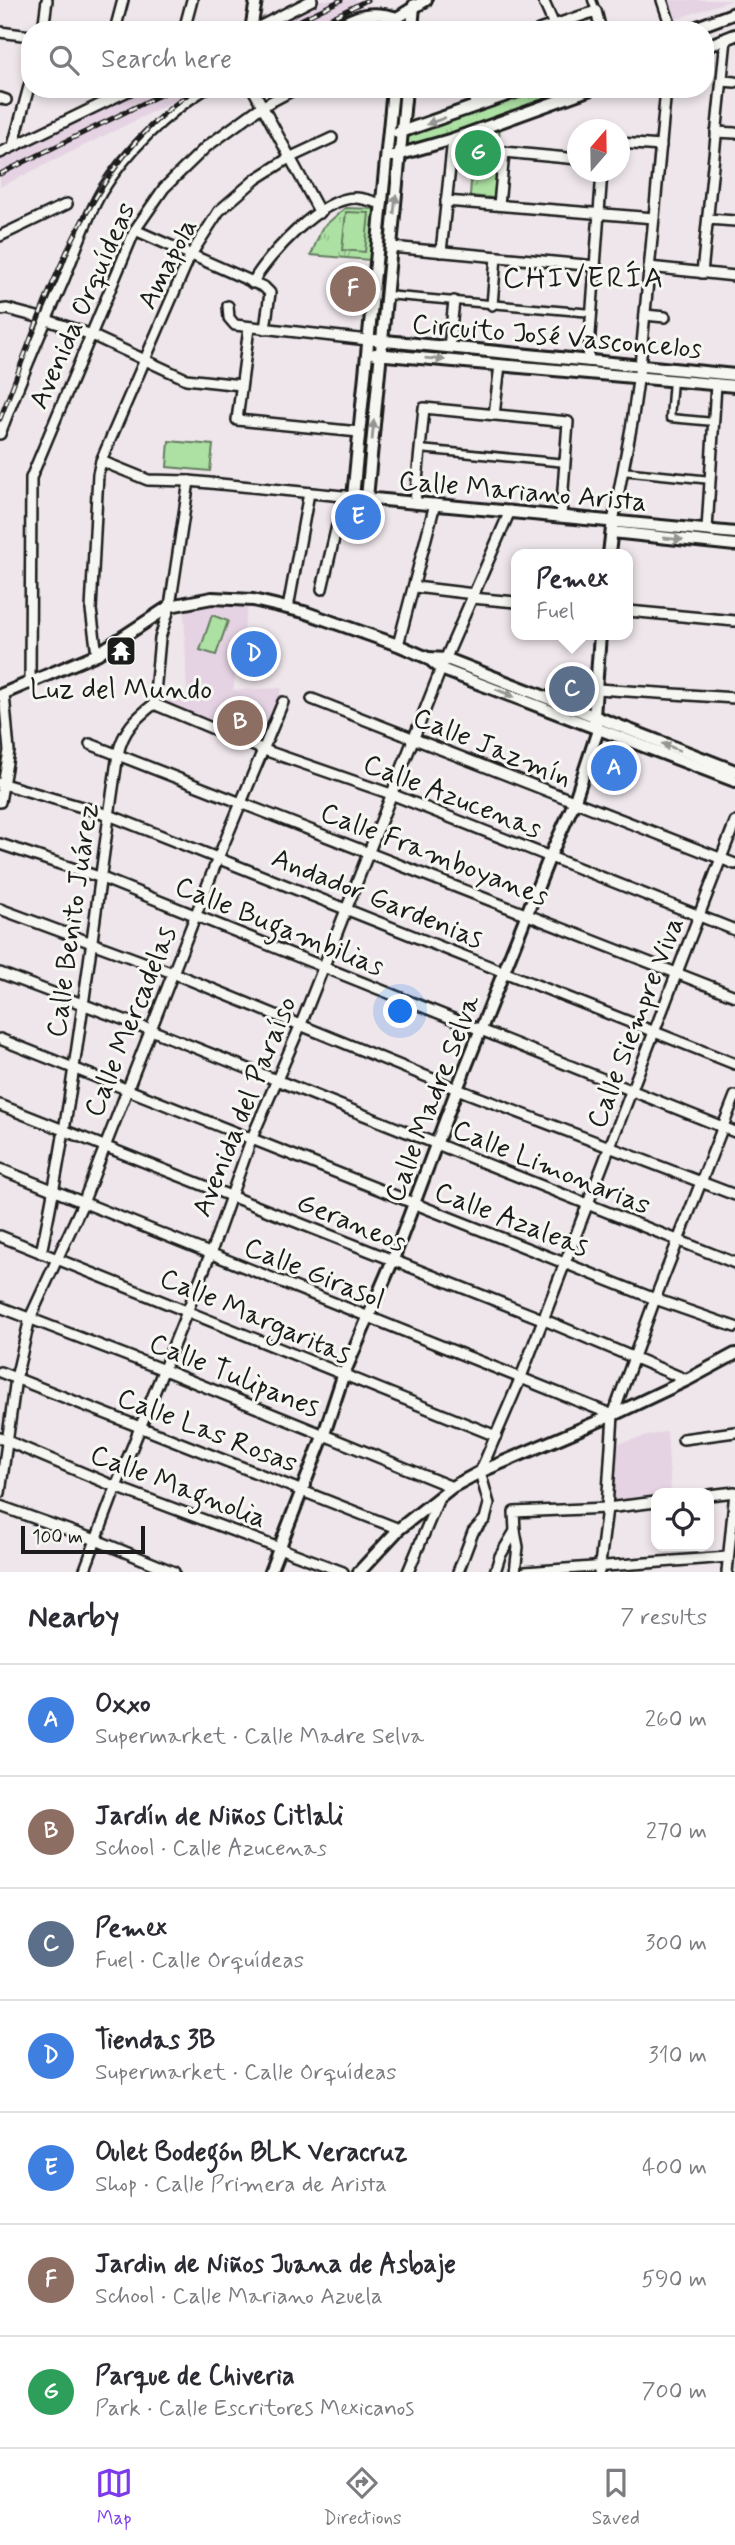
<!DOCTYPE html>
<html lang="en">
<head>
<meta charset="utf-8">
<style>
	body { margin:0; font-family:Mynerve,sans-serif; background:#f7f7f7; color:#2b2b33 }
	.controls { position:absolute; right:21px; bottom:21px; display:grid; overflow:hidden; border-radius:14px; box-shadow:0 4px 10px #0003 }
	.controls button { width:63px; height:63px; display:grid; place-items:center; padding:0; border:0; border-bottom:2px solid #e1e1e2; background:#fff; color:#2b2b33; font:35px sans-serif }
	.compass { position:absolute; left:567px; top:119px; width:63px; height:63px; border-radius:50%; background:#fff; box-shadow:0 4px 10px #0003; rotate:20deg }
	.scale { position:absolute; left:21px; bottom:18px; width:124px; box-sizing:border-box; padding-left:7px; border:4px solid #1c1c1c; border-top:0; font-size:19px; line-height:24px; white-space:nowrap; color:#1c1c1c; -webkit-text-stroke:5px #f6f6f2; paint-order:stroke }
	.you { position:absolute; left:401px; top:1012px; width:24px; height:24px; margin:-18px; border:5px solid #fff; border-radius:50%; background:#1a73e8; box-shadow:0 0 0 10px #1a73e833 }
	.badge { display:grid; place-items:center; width:46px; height:46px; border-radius:50%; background:#7c3aed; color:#fff; font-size:23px; font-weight:700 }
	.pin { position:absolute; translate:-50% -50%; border:4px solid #fff; box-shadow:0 2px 7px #0006 }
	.popup { position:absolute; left:511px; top:549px; width:122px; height:91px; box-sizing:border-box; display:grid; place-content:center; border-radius:14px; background:#fff; filter:drop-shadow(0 2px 5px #0005); font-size:23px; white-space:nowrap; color:#7c7c81 }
	.popup b { font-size:26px; color:#2b2b33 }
	.popup::after { content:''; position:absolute; left:50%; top:100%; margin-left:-14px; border:14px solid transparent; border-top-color:#fff }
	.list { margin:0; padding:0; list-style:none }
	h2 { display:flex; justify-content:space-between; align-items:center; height:91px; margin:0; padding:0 28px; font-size:30px }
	h2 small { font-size:23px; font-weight:400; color:#7c7c81 }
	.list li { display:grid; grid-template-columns:46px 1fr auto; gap:21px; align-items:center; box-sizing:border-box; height:112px; padding:0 28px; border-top:2px solid #e1e1e2 }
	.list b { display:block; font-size:26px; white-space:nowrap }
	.list p { margin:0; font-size:23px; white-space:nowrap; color:#7c7c81 }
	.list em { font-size:23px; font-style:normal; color:#7c7c81 }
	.icon { flex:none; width:38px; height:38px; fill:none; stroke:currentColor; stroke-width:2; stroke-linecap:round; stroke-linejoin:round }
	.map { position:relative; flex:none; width:735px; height:1572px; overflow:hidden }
	.search { position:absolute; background:#fff; box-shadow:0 4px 10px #0003; left:21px; right:21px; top:21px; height:77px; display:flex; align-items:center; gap:18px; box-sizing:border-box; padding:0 24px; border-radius:28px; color:#7c7c81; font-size:26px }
	.sheet { height:875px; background:#fff }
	nav { display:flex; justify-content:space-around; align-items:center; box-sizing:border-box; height:98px; border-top:2px solid #e1e1e2; background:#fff; font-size:19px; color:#7c7c81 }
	nav a { display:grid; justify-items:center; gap:4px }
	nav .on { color:#7c3aed }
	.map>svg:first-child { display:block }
	.built { fill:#e5d3e3 }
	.park { fill:url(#park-tufts); stroke:#647e60; stroke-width:2 }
	.garden { fill:#ade1a3; stroke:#647e60; stroke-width:2 }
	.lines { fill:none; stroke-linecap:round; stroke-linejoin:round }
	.pedestrian-casing { stroke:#1c1c1c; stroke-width:11 }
	.minor-casing { stroke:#1c1c1c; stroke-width:14 }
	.tertiary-casing { stroke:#1c1c1c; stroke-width:16 }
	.pedestrian { stroke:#f6f6f2; stroke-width:6 }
	.minor { stroke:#f6f6f2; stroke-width:9 }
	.tertiary { stroke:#f6f6f2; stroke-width:10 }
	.rail-casing { stroke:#1c1c1c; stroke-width:5 }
	.rail { stroke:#f6f6f2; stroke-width:2.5; stroke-dasharray:8; stroke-linecap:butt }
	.oneway { fill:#949492 }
	.labels { text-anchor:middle; stroke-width:6; stroke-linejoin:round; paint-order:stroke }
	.street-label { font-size:28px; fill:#1c1c1c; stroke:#f6f6f2 }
	.poi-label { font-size:28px; fill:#1c1c1c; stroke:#f6f6f2 }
	.neighbourhood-label { font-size:30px; letter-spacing:2px; fill:#1c1c1c; stroke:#f6f6f2 }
</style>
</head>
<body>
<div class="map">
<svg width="735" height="1572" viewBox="0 0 735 1572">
	<defs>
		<pattern id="park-tufts" width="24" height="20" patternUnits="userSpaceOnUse" patternTransform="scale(1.75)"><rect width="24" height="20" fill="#ade1a3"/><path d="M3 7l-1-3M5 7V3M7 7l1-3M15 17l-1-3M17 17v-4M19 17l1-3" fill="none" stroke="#94c08c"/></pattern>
	</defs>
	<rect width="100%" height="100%" fill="#eee6eb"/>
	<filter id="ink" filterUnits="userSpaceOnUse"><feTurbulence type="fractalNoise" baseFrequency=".0143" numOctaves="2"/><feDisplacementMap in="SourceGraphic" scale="14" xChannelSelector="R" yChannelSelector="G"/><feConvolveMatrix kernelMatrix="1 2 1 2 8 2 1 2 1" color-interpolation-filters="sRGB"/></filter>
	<g filter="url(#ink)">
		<g class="built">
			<polygon points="319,0 374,0 316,30 259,30"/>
			<polygon points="666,0 732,0 673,20"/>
			<polygon points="140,89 199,89 0,187 0,157"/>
			<polygon points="219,603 248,606 233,690 282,688 262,742 161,703 187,695 184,610"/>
			<polygon points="667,1431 671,1493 656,1493 656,1498 613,1503 616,1444"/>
		</g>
		<g class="park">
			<polygon points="539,89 576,89 416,147 409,148 404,145 405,139 411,135"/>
			<polygon points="500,126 494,198 470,196 472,167 457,165 459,142"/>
			<polygon points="345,208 376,209 370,260 311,255 322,228"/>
			<polygon points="384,345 634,368 633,375 384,352"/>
		</g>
		<g class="garden">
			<polygon points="346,212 369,213 365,252 342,250"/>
			<polygon points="169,441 213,445 210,471 167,467"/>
			<polygon points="212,615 228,621 216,655 200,650"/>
		</g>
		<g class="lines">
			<g class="pedestrian-casing">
				<g id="pedestrian">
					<polyline points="592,0 596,11"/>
					<polyline points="386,295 592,313"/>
					<polyline points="673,380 670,418 714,422"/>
					<polyline points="420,449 566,463"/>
					<polyline points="622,471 711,480"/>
				</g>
			</g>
			<g class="minor-casing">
				<g id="minor">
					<polyline points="543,0 554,25"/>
					<polyline points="662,0 672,30"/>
					<polyline points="43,30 47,0"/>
					<polyline points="115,30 123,0"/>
					<polyline points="184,30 192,0"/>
					<polyline points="253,30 312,0"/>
					<polyline points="539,30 596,11 601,30"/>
					<polyline points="0,32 30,36"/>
					<polyline points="722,81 735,82"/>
					<polyline points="253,89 320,213"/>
					<polyline points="471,89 476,106"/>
					<polyline points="0,98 6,100"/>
					<polyline points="716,132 735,133"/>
					<polyline points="620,143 661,146"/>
					<polyline points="13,146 30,83"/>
					<polyline points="0,153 132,89"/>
					<polyline points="446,201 654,218"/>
					<polyline points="499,205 504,152 578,159"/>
					<polyline points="708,219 735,221"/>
					<polyline points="135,230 264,287 270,293 265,329"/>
					<polyline points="0,236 67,204"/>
					<polyline points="391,247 596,266"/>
					<polyline points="441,252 453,139"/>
					<polyline points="649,267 735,276"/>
					<polyline points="702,273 726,39"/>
					<path d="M252,283C269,255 320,198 355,198C364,198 374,202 382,204"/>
					<polyline points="492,305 496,257"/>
					<polyline points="228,306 229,318 235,325 368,340"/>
					<polyline points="0,310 7,309 41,318 89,334 186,379 241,385"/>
					<polyline points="645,315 665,317"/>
					<polyline points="249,328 237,420 359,432"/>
					<polyline points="449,347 454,301"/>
					<polyline points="588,361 602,172"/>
					<polyline points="494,415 500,365"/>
					<path d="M0,434C19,383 40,334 62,284C75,253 85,220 102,191C127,151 165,114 205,89"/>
					<polyline points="101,461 148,480 189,481 353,497"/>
					<polyline points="415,502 424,408 568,422 561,516"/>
					<polyline points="613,522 632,423 640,366 666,89"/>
					<polyline points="707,530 716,384"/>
					<polyline points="415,587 474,594"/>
					<polyline points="322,589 344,496"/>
					<polyline points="472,598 516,602"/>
					<polyline points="288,608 309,493"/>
					<polyline points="628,611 735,621"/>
					<polyline points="398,645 435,504"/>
					<polyline points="97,654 91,610 98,474 101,461 190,256 219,211 256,179 289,158 332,138"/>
					<polyline points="30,684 31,478 135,230 164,188 206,147 261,107 295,89"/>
					<polyline points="597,689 735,698"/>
					<polyline points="312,699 735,864"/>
					<polyline points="154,704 264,750 391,794 735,930"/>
					<polyline points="90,744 735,996"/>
					<polyline points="0,783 109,815 735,1064"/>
					<polyline points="0,802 9,751 4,694"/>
					<polyline points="0,844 102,878 735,1132"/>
					<polyline points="0,909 173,973 457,1089 735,1195"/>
					<polyline points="0,973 151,1030 735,1263"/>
					<polyline points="0,1039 655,1299 735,1327"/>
					<polyline points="0,1105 542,1319 687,1380"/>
					<polyline points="0,1169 613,1415"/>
					<polyline points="0,1236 496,1436"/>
					<path d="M41,1253C76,1088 93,920 118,754C123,730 136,718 154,704L160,638L170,606L189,481"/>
					<polyline points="0,1307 164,1370 452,1487"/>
					<polyline points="0,1372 399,1529"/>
					<polyline points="0,1438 116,1487 343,1572"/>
					<polyline points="683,1439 735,1432"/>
					<polyline points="0,1493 16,1378 30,1318 83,1203 218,858 283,702"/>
					<polyline points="709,1495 735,1492 727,1572"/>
					<polyline points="0,1506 96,1540 174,1572"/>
					<polyline points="515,1531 518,1547 515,1572"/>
					<polyline points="84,1572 116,1487 210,1255 251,1140 301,1024 441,669 510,511"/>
					<polyline points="408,1572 439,1498"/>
					<polyline points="458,1572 473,1532 485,1519 489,1504 480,1472 521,1377 735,822"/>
					<polyline points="495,1572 500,1556 515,1531 514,1512 607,1508 656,1502"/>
					<polyline points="525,1572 728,1557"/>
					<polyline points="599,1572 607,1508 613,1415 655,1299 735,1096"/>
				</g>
			</g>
			<g class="tertiary-casing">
				<g id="tertiary">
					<polyline points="397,18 426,0"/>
					<polyline points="251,30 256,0"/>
					<path d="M329,30C355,17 368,9 397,18"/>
					<polyline points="412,30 414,5"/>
					<polyline points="689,30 735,13"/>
					<polyline points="705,47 735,35"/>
					<polyline points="393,89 353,497 735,533"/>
					<polyline points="398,133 524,89"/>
					<polyline points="394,156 453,139 591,89"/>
					<polyline points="375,340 735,375"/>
					<polyline points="375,354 735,386"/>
					<polyline points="367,498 406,89"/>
					<polyline points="612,532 735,545"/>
					<polyline points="609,554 612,528"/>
					<polyline points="428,658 447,659 735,771"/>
					<polyline points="0,695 97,654 170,606 212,598 253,600 304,612 398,645 428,658 441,669 735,781"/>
					<polyline points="270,1572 324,1434 343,1376 392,1262 457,1089 550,856 574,803 598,730 594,716 600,635"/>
					<polyline points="359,1572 399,1529 452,1487 480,1472 613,1415 687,1380 735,1354"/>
				</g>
			</g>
			<use href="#pedestrian" class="pedestrian"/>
			<use href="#minor" class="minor"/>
			<use href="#tertiary" class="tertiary"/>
			<g class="rail-casing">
				<g id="rail">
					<polyline points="280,30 341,0"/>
					<polyline points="307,30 367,0"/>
					<polyline points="0,174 172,89"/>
					<path d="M0,419C47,301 84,163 196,89"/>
				</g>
			</g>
			<use href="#rail" class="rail"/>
		</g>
		<defs><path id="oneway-solid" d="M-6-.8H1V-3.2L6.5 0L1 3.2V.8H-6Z" transform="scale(1.75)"/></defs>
		<g class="oneway">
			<use href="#oneway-solid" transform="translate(436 121) rotate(160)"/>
			<use href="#oneway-solid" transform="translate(395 204) rotate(-84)"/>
			<use href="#oneway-solid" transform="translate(435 359) rotate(5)"/>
			<use href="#oneway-solid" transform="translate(373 430) rotate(-85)"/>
			<use href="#oneway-solid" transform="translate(673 539) rotate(6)"/>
			<use href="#oneway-solid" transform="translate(505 693) rotate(22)"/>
			<use href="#oneway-solid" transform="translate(671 747) rotate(-159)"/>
		</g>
	</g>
	<defs>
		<g id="temple-square" transform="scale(1.575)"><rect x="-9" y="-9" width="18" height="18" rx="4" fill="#1c1c1c" stroke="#f6f6f2"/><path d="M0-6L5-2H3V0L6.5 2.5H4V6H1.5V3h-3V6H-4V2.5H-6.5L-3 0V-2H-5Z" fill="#fff"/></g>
	</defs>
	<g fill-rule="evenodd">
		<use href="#temple-square" x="121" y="651"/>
	</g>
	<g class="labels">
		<g class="street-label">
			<text transform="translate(166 263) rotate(-63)" y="10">Amapola</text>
			<text transform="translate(81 305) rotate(-66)" y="10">Avenida Orquídeas</text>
			<text transform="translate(557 335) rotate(5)" y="10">Circuito José Vasconcelos</text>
			<text transform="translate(523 490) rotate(5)" y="10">Calle Mariano Arista</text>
			<text transform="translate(493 746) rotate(22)" y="10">Calle Jazmín</text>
			<text transform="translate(453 795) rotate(21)" y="10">Calle Azucenas</text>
			<text transform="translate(435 853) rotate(21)" y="10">Calle Framboyanes</text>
			<text transform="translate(378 897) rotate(22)" y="10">Andador Gardenias</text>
			<text transform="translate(71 920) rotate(-82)" y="10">Calle Benito Juárez</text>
			<text transform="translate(280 925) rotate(22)" y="10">Calle Bugambilias</text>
			<text transform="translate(129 1021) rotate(-68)" y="10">Calle Mercadelas</text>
			<text transform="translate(634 1022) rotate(-69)" y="10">Calle Siempre Viva</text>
			<text transform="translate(431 1098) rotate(-69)" y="10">Calle Madre Selva</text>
			<text transform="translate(243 1106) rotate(-68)" y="10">Avenida del Paraíso</text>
			<text transform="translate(552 1166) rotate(22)" y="10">Calle Limonarias</text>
			<text transform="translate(512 1218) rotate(21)" y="10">Calle Azaleas</text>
			<text transform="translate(352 1221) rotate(22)" y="10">Geraneos</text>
			<text transform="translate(315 1272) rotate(22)" y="10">Calle Girasol</text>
			<text transform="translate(256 1315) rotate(23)" y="10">Calle Margaritas</text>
			<text transform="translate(235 1374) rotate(22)" y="10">Calle Tulipanes</text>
			<text transform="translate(208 1429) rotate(21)" y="10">Calle Las Rosas</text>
			<text transform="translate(179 1485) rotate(21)" y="10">Calle Magnolia</text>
		</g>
		<g class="poi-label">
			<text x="121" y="698">Luz del Mundo</text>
		</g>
		<g class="neighbourhood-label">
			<text x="584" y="287">CHIVERÍA</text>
		</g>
	</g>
</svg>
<div class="controls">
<button><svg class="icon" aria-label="locate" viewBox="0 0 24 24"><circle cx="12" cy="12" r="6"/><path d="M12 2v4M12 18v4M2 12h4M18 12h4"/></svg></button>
</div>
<svg class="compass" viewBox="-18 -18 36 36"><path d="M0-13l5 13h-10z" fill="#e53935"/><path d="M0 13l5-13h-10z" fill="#7c7c81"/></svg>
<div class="scale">100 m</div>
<div class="you"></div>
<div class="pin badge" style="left:614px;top:768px;background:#3f7fe0">A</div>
<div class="pin badge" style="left:240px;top:723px;background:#8d6e63">B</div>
<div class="pin badge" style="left:572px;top:689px;background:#5c6f8a">C</div>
<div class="popup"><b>Pemex</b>Fuel</div>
<div class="pin badge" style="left:254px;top:654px;background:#3f7fe0">D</div>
<div class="pin badge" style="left:358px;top:517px;background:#3f7fe0">E</div>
<div class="pin badge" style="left:353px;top:289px;background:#8d6e63">F</div>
<div class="pin badge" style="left:478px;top:153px;background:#2e9e5b">G</div>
<div class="search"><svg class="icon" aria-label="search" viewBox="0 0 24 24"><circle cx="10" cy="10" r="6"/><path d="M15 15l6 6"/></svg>Search here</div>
</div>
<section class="sheet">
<h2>Nearby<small>7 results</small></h2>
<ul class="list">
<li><span class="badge" style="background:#3f7fe0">A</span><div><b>Oxxo</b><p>Supermarket · Calle Madre Selva</p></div><em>260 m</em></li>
<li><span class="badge" style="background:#8d6e63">B</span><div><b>Jardín de Niños Citlali</b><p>School · Calle Azucenas</p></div><em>270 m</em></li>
<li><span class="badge" style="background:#5c6f8a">C</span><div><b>Pemex</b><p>Fuel · Calle Orquídeas</p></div><em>300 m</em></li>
<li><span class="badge" style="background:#3f7fe0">D</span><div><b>Tiendas 3B</b><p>Supermarket · Calle Orquídeas</p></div><em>310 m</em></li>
<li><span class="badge" style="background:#3f7fe0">E</span><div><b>Oulet Bodegón BLK Veracruz</b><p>Shop · Calle Primera de Arista</p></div><em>400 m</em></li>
<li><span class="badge" style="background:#8d6e63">F</span><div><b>Jardin de Niños Juana de Asbaje</b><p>School · Calle Mariano Azuela</p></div><em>590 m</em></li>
<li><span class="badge" style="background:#2e9e5b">G</span><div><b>Parque de Chiveria</b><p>Park · Calle Escritores Mexicanos</p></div><em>700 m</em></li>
</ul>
</section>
<nav>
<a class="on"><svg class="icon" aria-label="map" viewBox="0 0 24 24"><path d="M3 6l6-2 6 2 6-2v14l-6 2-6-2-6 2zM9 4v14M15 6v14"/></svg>Map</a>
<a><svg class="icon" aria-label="directions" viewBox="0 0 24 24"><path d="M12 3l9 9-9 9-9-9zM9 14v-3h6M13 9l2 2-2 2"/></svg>Directions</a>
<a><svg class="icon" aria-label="saved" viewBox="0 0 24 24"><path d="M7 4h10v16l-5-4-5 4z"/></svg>Saved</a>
</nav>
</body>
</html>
